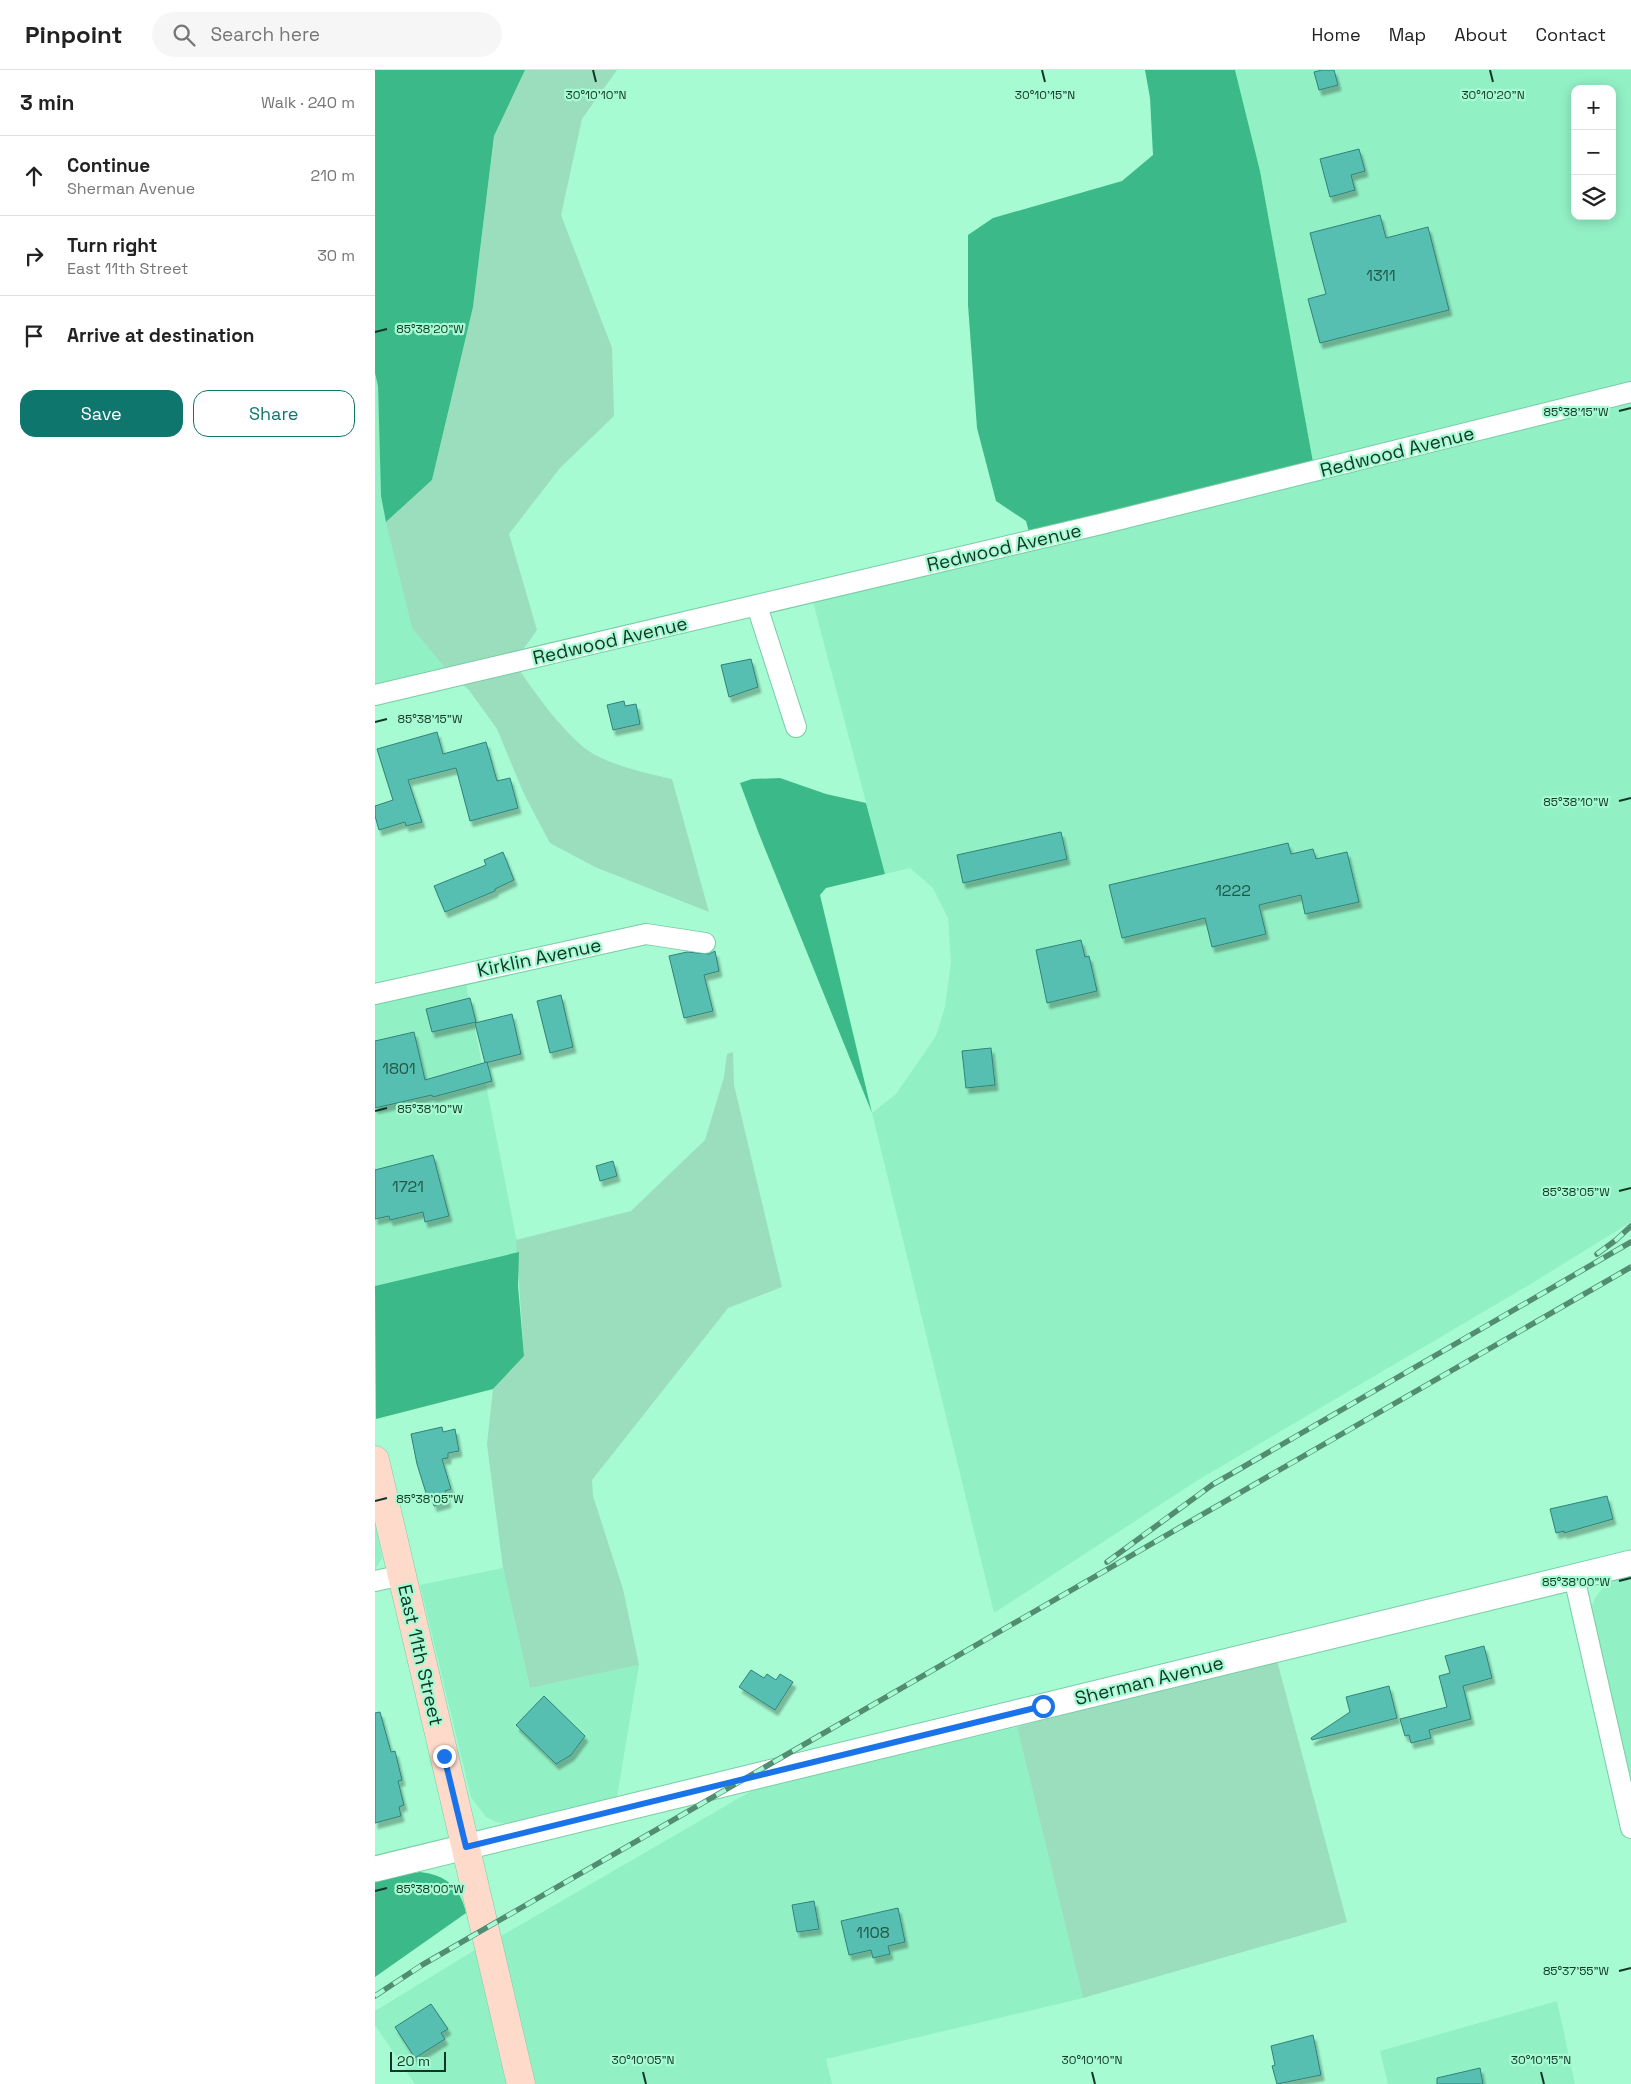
<!DOCTYPE html>
<html lang="en">
<head>
<meta charset="utf-8">
<style>
	body { margin:0; font-family:"Space Grotesk",sans-serif; background:#f6f6f6; color:#222 }
	.controls { position:absolute; right:15px; top:15px; display:grid; overflow:hidden; border-radius:10px; box-shadow:0 2px 12px #0003 }
	.controls button { width:45px; height:45px; display:grid; place-items:center; padding:0; border:0; border-bottom:1px solid #e0e0e0; background:#fff; color:#222; font:25px sans-serif }
	.scale { position:absolute; left:15px; bottom:12px; width:56px; box-sizing:border-box; padding-left:5px; border:2px solid #113526; border-top:0; font-size:14px; line-height:18px; white-space:nowrap; color:#113526; -webkit-text-stroke:4px #a6fbd2; paint-order:stroke }
	.stop { position:absolute; width:15px; height:15px; margin:-11px; border:4px solid #1a73e8; border-radius:50%; background:#fff }
	.stop.end { background:#1a73e8; border-color:#fff; box-shadow:0 1px 5px #0008 }
	.list { margin:0; padding:0; list-style:none }
	h2 { display:flex; justify-content:space-between; align-items:center; height:65px; margin:0; padding:0 20px; font-size:21px }
	h2 small { font-size:16px; font-weight:400; color:#767676 }
	.list li { display:grid; grid-template-columns:32px 1fr auto; gap:15px; align-items:center; box-sizing:border-box; height:80px; padding:0 20px; border-top:1px solid #e0e0e0 }
	.list b { display:block; font-size:19px; white-space:nowrap }
	.list p { margin:0; font-size:16px; white-space:nowrap; color:#767676 }
	.list em { font-size:16px; font-style:normal; color:#767676 }
	.actions { display:flex; gap:10px; padding:15px 20px }
	.actions a { flex:1; padding:11px 0; border:1px solid #0f766e; border-radius:15px; text-align:center; font-size:18px; color:#0f766e }
	.actions .main { background:#0f766e; color:#fff }
	.icon { flex:none; width:28px; height:28px; fill:none; stroke:currentColor; stroke-width:2; stroke-linecap:round; stroke-linejoin:round }
	.map { position:relative; flex:none; width:1256px; height:2014px; overflow:hidden }
	header { display:flex; align-items:center; gap:30px; box-sizing:border-box; height:70px; padding:0 25px; background:#fff; border-bottom:1px solid #e0e0e0 }
	header strong { font-size:24px }
	nav { display:flex; gap:28px; margin-inline-start:auto; font-size:18px }
	.search { width:350px; height:45px; background:#f6f6f6; display:flex; align-items:center; gap:12px; box-sizing:border-box; padding:0 18px; border-radius:28px; color:#767676; font-size:19px }
	main { display:flex }
	aside { flex:1; background:#fff }
	.map>svg:first-child { display:block }
	.built { fill:#92f0c5; fill-rule:evenodd }
	.green { fill:#9bdebd }
	.forest { fill:#3cb988 }
	.building { fill:#56bfb1; stroke:#318277; filter:url(#shadow) }
	.lines { fill:none; stroke-linecap:round; stroke-linejoin:round }
	.minor-casing { stroke:#78cca5; stroke-width:22 }
	.tertiary-casing { stroke:#78cca5; stroke-width:27 }
	.secondary-casing { stroke:#78cca5; stroke-width:29 }
	.minor { stroke:#fff; stroke-width:20 }
	.tertiary { stroke:#fff; stroke-width:25 }
	.secondary { stroke:#fedacb; stroke-width:28 }
	.rail-casing { stroke:#528c71; stroke-width:5.5 }
	.rail { stroke:#a6fbd2; stroke-width:4; stroke-dasharray:11; stroke-linecap:butt }
	.route { stroke:#1a73e8; stroke-width:6 }
	.ticks { fill:none; stroke:#113526; stroke-width:2 }
	.labels { text-anchor:middle; stroke-width:4.5; stroke-linejoin:round; paint-order:stroke }
	.number-label { font-size:16px; fill:#225849 }
	.street-label { font-size:19px; fill:#113526; stroke:#a6fbd2 }
	.ticks-label { font-size:12px; text-anchor:middle; fill:#113526; stroke:#a6fbd2; stroke-width:4.5; stroke-linejoin:round; paint-order:stroke }
</style>
</head>
<body>
<header>
<strong>Pinpoint</strong>
<div class="search"><svg class="icon" aria-label="search" viewBox="0 0 24 24"><circle cx="10" cy="10" r="6"/><path d="M15 15l6 6"/></svg>Search here</div>
<nav><a>Home</a><a>Map</a><a>About</a><a>Contact</a></nav>
</header>
<main>
<aside>
<h2>3 min<small>Walk · 240 m</small></h2>
<ul class="list">
<li><svg class="icon" aria-label="ahead" viewBox="0 0 24 24"><path d="M12 20V5M6 11l6-6 6 6"/></svg><div><b>Continue</b><p>Sherman Avenue</p></div><em>210 m</em></li>
<li><svg class="icon" aria-label="right" viewBox="0 0 24 24"><path d="M7 20v-9h11M14 6l5 5-5 5"/></svg><div><b>Turn right</b><p>East 11th Street</p></div><em>30 m</em></li>
<li><svg class="icon" aria-label="arrive" viewBox="0 0 24 24"><path d="M6 21V4h12l-3 4 3 4H6"/></svg><div><b>Arrive at destination</b></div></li>
</ul>
<div class="actions"><a class="main">Save</a><a>Share</a></div>
</aside>
<div class="map">
<svg width="1256" height="2014" viewBox="0 0 1256 2014">
	<defs>
		<filter id="shadow"><feDropShadow dx="3" dy="5.5" stdDeviation="1" flood-color="#0004"/></filter>
	</defs>
	<rect width="100%" height="100%" fill="#a6fbd2"/>
	<g class="built">
		<path d="M860,0H1256V313L938,392L885,101ZM1200,19H1237V146H1200Z"/>
		<polygon points="0,303 3,316 6,426 37,558 71,599 0,615"/>
		<polygon points="1256,332 1256,1152 1154,1215 823,1410 619,1543 497,1043 521,1024 561,966 570,937 576,892 573,848 558,818 535,798 510,804 438,532 729,464"/>
		<polygon points="91,913 144,1182 0,1216 0,933"/>
		<polygon points="0,1451 7,1488 0,1500"/>
		<polygon points="128,1498 155,1618 264,1595 242,1727 135,1754 122,1752 111,1747 96,1727 45,1515"/>
		<polygon points="1256,1507 1256,1709 1216,1539 1220,1528 1228,1518 1239,1511"/>
		<polygon points="642,1657 708,1928 451,1989 457,2014 161,2014 126,1866 378,1720"/>
		<polygon points="100,1880 131,2014 40,2014 0,1955 0,1941"/>
		<polygon points="1182,1931 1200,2014 1013,2014 1005,1981"/>
	</g>
	<g class="green">
		<polygon points="150,0 242,0 207,49 186,145 237,278 239,346 185,398 134,464 162,560 147,581 71,599 37,558 11,452 57,410 98,237 119,66"/>
		<path d="M145,601C163,627 183,655 207,676C229,694 269,703 297,709L334,842L220,797L175,773L149,724L122,659L94,620L88,615Z"/>
		<polygon points="358,982 359,1015 407,1217 353,1238 217,1410 218,1426 248,1519 264,1595 155,1618 128,1498 112,1374 118,1319 149,1286 141,1170 256,1141 330,1070 349,1007 352,984"/>
		<polygon points="901,1587 972,1852 708,1928 642,1657"/>
	</g>
	<g class="forest">
		<polygon points="0,0 150,0 119,66 98,237 57,410 11,452 6,426 3,316 0,303"/>
		<polygon points="770,0 860,0 885,101 938,392 654,462 651,451 621,431 602,358 593,235 593,165 618,148 747,111 778,85 775,28"/>
		<polygon points="405,708 451,724 491,733 510,804 451,818 445,825 497,1043 384,764 365,713 377,709"/>
		<polygon points="144,1182 143,1216 149,1286 118,1319 1,1349 0,1216"/>
		<path d="M45,1802C71,1805 85,1817 91,1843L0,1907V1810Z"/>
	</g>
	<g class="building">
		<polygon points="947,0 959,0 963,15 944,20 939,2"/>
		<polygon points="984,79 990,101 976,105 980,120 955,127 945,89"/>
		<polygon points="1005,145 1011,168 1053,157 1074,240 945,273 933,229 951,224 935,163"/>
		<polygon points="376,589 383,617 354,627 346,595"/>
		<polygon points="249,631 250,636 261,634 265,654 238,660 232,635"/>
		<polygon points="62,662 68,684 111,672 122,711 135,708 143,738 95,751 81,698 33,710 47,752 31,756 30,752 4,760 0,746 0,736 18,730 2,679"/>
		<polygon points="686,762 692,789 588,813 582,785"/>
		<polygon points="913,773 916,784 938,779 941,789 972,782 984,832 930,844 926,825 884,835 891,864 837,877 830,848 747,868 734,815"/>
		<polygon points="128,782 139,810 120,819 120,821 70,842 59,816 111,795 109,790"/>
		<polygon points="706,870 710,887 714,886 722,921 672,933 661,880"/>
		<polygon points="340,881 344,901 329,905 338,941 309,948 294,886 312,882 334,884"/>
		<polygon points="186,925 198,977 175,983 162,931"/>
		<polygon points="95,928 101,952 57,962 51,939"/>
		<polygon points="137,944 146,984 110,993 100,953"/>
		<polygon points="39,962 50,1010 112,992 117,1011 58,1027 57,1025 0,1038 0,971"/>
		<polygon points="616,978 620,1015 591,1018 587,981"/>
		<polygon points="58,1085 74,1146 50,1152 48,1142 15,1150 14,1146 0,1149 0,1100"/>
		<polygon points="238,1091 242,1106 225,1111 221,1096"/>
		<polygon points="67,1357 68,1362 80,1359 84,1381 73,1383 73,1388 67,1389 76,1419 70,1421 73,1432 59,1436 56,1425 52,1426 42,1394 36,1364"/>
		<polygon points="1232,1426 1238,1449 1189,1463 1189,1461 1181,1463 1175,1439"/>
		<polygon points="1109,1576 1117,1608 1088,1616 1096,1649 1054,1660 1056,1668 1036,1673 1034,1665 1030,1666 1025,1649 1072,1637 1064,1606 1075,1603 1070,1586"/>
		<polygon points="376,1600 389,1608 392,1604 401,1610 405,1604 418,1612 400,1640 364,1617"/>
		<polygon points="1014,1616 1022,1648 937,1670 936,1668 975,1642 971,1627"/>
		<polygon points="169,1626 210,1666 196,1685 181,1694 141,1655"/>
		<polygon points="5,1642 16,1682 20,1681 27,1710 23,1711 29,1735 24,1737 26,1746 0,1753 0,1643"/>
		<polygon points="439,1831 444,1859 422,1862 417,1835"/>
		<polygon points="523,1838 530,1872 513,1876 515,1884 498,1888 496,1880 474,1885 466,1851"/>
		<polygon points="56,1934 73,1959 66,1963 70,1969 40,1988 20,1957"/>
		<polygon points="938,1965 946,2005 902,2014 897,1996 900,1995 896,1976"/>
		<polygon points="1105,1998 1108,2014 1062,2014 1062,2008"/>
	</g>
	<g class="lines">
		<g class="minor-casing">
			<g id="minor">
				<polyline points="382,536 421,657"/>
				<polyline points="0,625 726,454 1256,322"/>
				<polyline points="0,924 271,864 330,873"/>
				<polyline points="1199,1507 1256,1758"/>
				<polyline points="0,1511 28,1505"/>
			</g>
		</g>
		<g class="tertiary-casing">
			<polyline id="tertiary" points="0,1799 1256,1493"/>
		</g>
		<g class="secondary-casing">
			<polyline id="secondary" points="0,1390 146,2014"/>
		</g>
		<use href="#minor" class="minor"/>
		<use href="#tertiary" class="tertiary"/>
		<use href="#secondary" class="secondary"/>
		<g class="rail-casing">
			<g id="rail">
				<polyline points="1222,1184 1241,1170 1256,1156"/>
				<polyline points="732,1492 837,1415 1256,1172"/>
				<polyline points="0,1926 47,1895 1256,1197"/>
			</g>
		</g>
		<use href="#rail" class="rail"/>
	</g>
	<g class="lines">
		<polyline class="route" points="69,1686 91,1777 668,1636"/>
	</g>
	<path class="ticks" d="M218,0L221,12M667,0L670,12M1115,0L1118,12M0,262L12,259M1244,341L1256,338M0,652L12,649M1244,731L1256,728M0,1041L12,1038M1244,1121L1256,1118M0,1431L12,1428M1244,1511L1256,1508M0,1821L12,1818M1244,1901L1256,1898M268,2002L271,2014M717,2002L720,2014M1166,2002L1169,2014"/>
	<g class="labels">
		<g class="number-label">
			<text x="1006" y="211">1311</text>
			<text x="858" y="826">1222</text>
			<text x="24" y="1004">1801</text>
			<text x="33" y="1122">1721</text>
			<text x="498" y="1868">1108</text>
		</g>
		<g class="street-label">
			<text transform="translate(1022 381) rotate(-14)" y="7">Redwood Avenue</text>
			<text transform="translate(629 477) rotate(-13)" y="7">Redwood Avenue</text>
			<text transform="translate(235 570) rotate(-13)" y="7">Redwood Avenue</text>
			<text transform="translate(164 887) rotate(-12)" y="7">Kirklin Avenue</text>
			<text transform="translate(46 1585) rotate(77)" y="7">East 11th Street</text>
			<text transform="translate(774 1610) rotate(-14)" y="7">Sherman Avenue</text>
		</g>
	</g>
	<g class="ticks-label">
		<text x="221" y="29">30°10'10"N</text>
		<text x="670" y="29">30°10'15"N</text>
		<text x="1118" y="29">30°10'20"N</text>
		<text x="55" y="263">85°38'20"W</text>
		<text x="1201" y="346">85°38'15"W</text>
		<text x="55" y="653">85°38'15"W</text>
		<text x="1201" y="736">85°38'10"W</text>
		<text x="55" y="1043">85°38'10"W</text>
		<text x="1201" y="1126">85°38'05"W</text>
		<text x="55" y="1433">85°38'05"W</text>
		<text x="1201" y="1516">85°38'00"W</text>
		<text x="55" y="1823">85°38'00"W</text>
		<text x="1201" y="1905">85°37'55"W</text>
		<text x="268" y="1994">30°10'05"N</text>
		<text x="717" y="1994">30°10'10"N</text>
		<text x="1166" y="1994">30°10'15"N</text>
	</g>
</svg>
<div class="controls">
<button>+</button>
<button>−</button>
<button><svg class="icon" aria-label="layers" viewBox="0 0 24 24"><path d="M12 4l9 5-9 5-9-5zM3 14l9 5 9-5"/></svg></button>
</div>
<div class="scale">20 m</div>
<div class="stop" style="left:668px;top:1636px"></div>
<div class="stop end" style="left:69px;top:1686px"></div>
</div>
</main>
</body>
</html>
